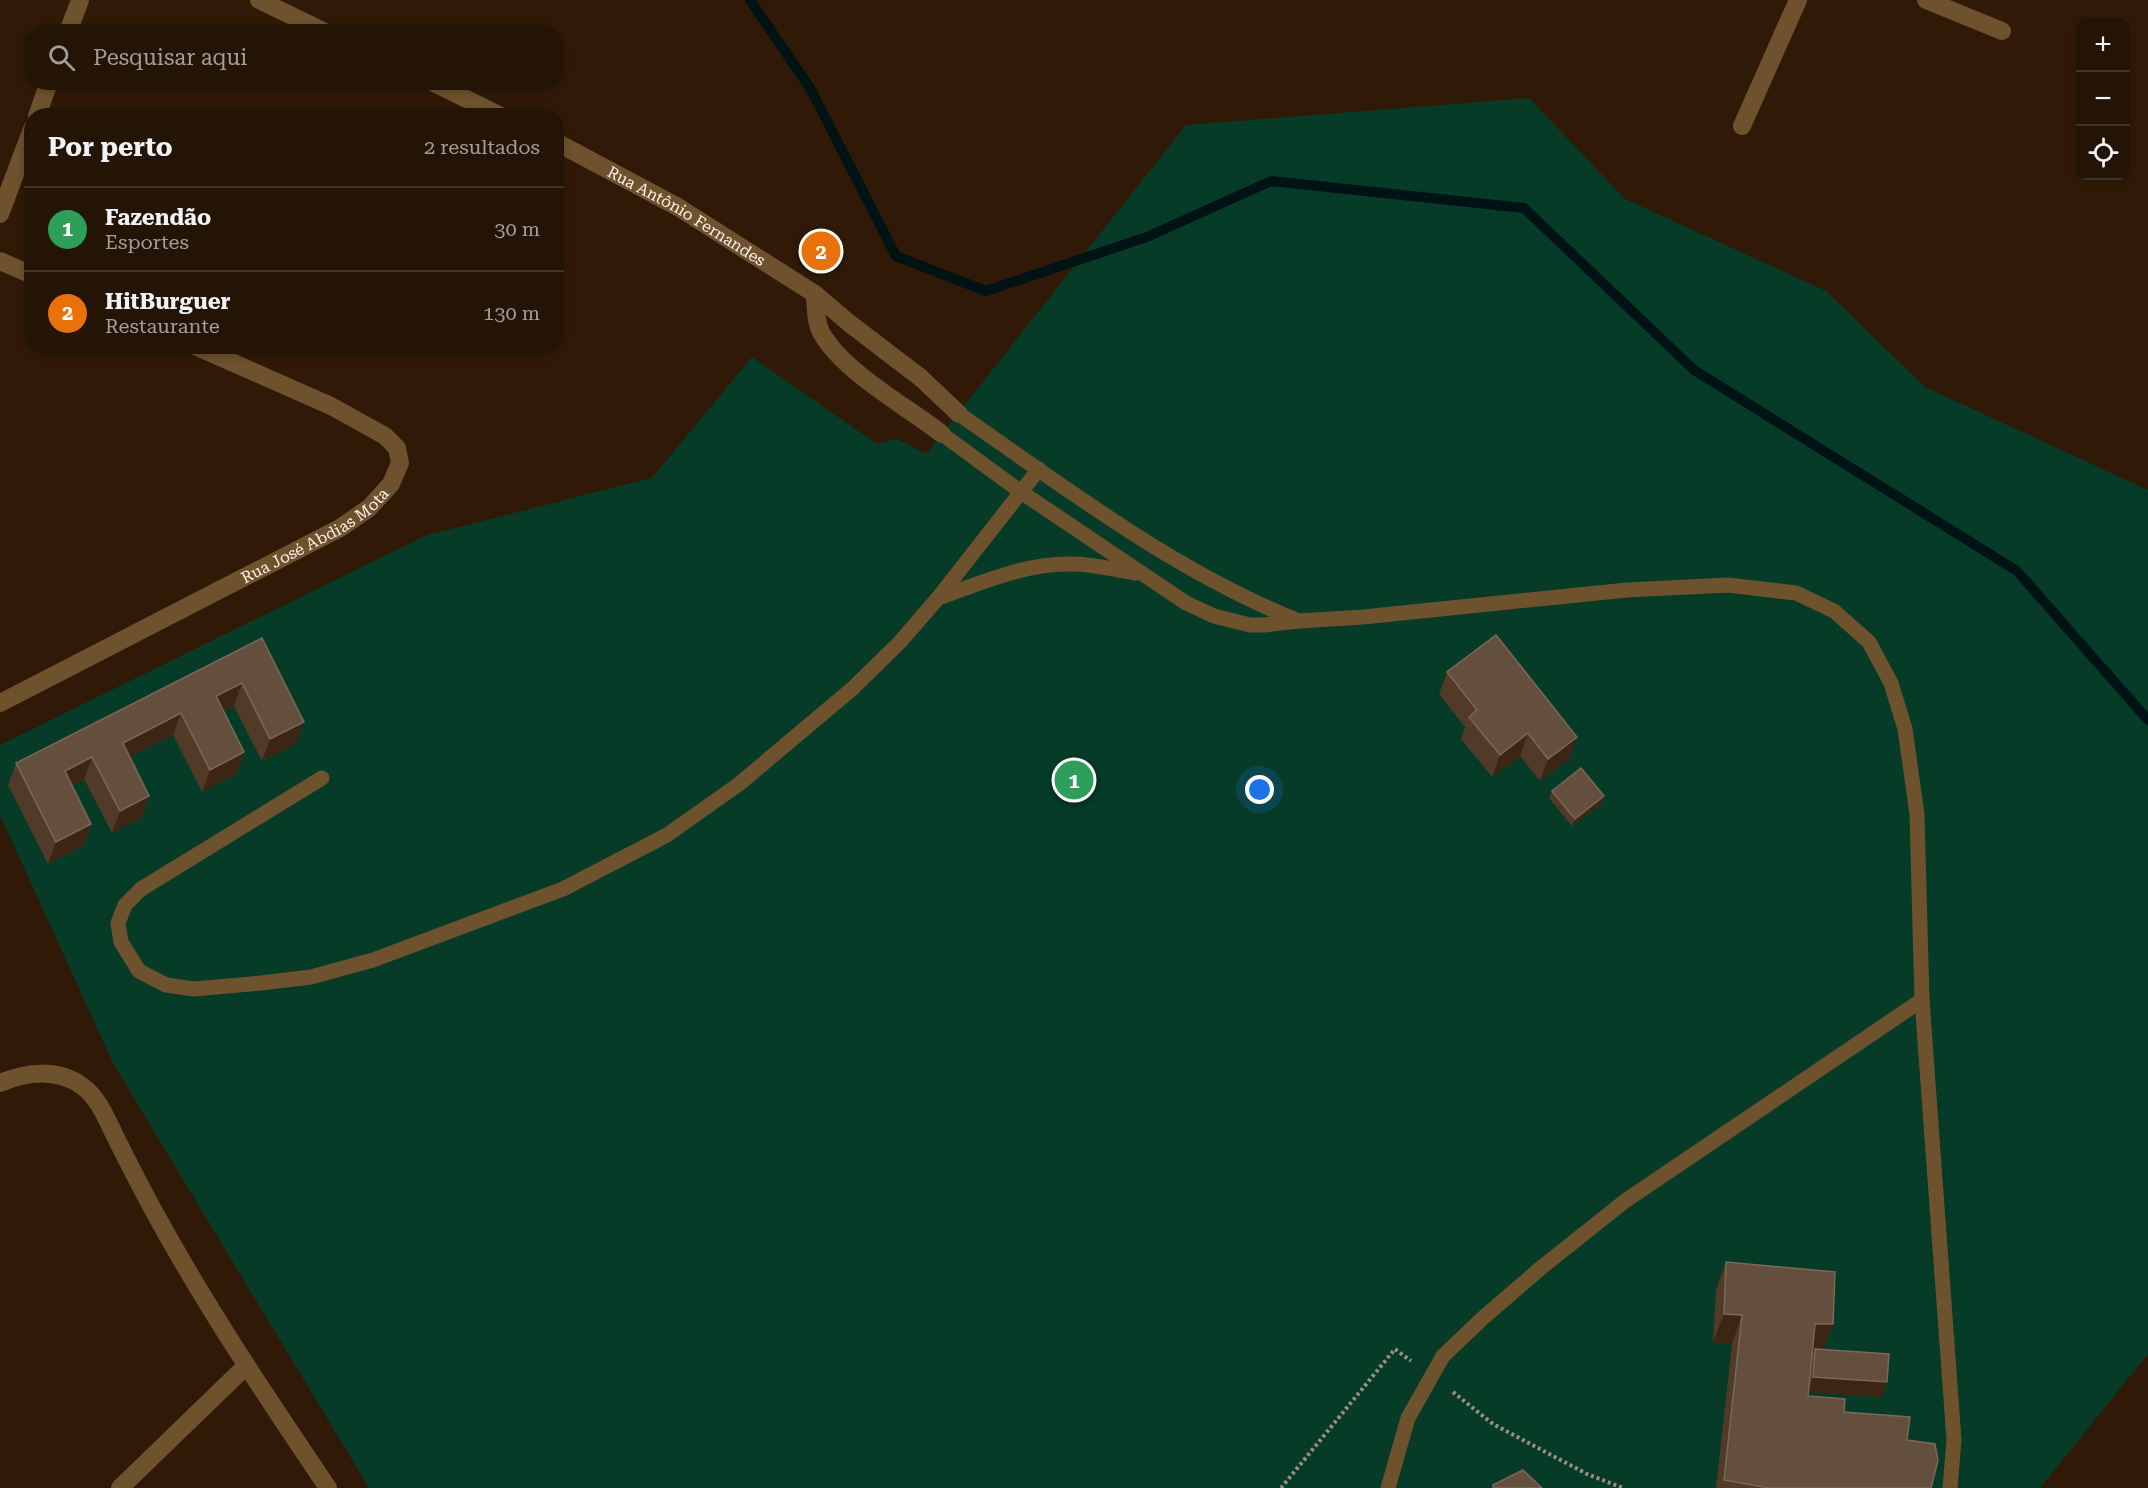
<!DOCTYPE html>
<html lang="pt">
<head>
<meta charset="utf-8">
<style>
	body { margin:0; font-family:"Roboto Serif",serif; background:#302113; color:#f1f3f6 }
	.controls { position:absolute; right:18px; top:18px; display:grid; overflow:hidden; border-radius:12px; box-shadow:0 3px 9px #0003 }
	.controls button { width:54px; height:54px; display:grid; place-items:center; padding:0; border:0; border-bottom:2px solid #413327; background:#241405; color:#f1f3f6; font:30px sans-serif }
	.you { position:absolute; left:1260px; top:790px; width:21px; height:21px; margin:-15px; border:4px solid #fff; border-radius:50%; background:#1a73e8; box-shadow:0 0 0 9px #1a73e833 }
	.badge { display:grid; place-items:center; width:39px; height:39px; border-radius:50%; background:#2563eb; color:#fff; font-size:20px; font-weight:700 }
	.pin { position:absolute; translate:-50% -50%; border:3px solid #fff; box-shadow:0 2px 6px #0006 }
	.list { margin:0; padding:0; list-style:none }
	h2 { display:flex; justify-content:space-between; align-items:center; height:78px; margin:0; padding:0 24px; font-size:26px }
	h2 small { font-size:20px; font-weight:400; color:#a39e9a }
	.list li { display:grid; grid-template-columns:39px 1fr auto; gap:18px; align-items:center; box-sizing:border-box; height:84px; padding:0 24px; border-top:2px solid #413327 }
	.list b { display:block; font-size:22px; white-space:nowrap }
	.list p { margin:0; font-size:20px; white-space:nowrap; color:#a39e9a }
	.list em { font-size:20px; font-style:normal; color:#a39e9a }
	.icon { flex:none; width:33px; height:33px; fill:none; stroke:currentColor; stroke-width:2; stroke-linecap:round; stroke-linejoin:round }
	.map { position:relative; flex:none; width:2148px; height:1488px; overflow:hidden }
	.search { position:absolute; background:#241405; box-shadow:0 3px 9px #0003; left:24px; top:24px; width:540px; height:66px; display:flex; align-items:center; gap:15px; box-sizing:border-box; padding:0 21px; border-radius:24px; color:#a39e9a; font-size:22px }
	.panel { position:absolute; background:#241405; box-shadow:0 3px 9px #0003; left:24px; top:108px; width:540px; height:246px; border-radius:24px }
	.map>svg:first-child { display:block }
	.green { fill:#053b27 }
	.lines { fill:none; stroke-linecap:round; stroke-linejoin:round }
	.stream { stroke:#001314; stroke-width:10 }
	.path { stroke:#9e8d80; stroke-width:4; stroke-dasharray:3 3; stroke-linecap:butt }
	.service { stroke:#6d522d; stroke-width:15 }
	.minor { stroke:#6d522d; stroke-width:18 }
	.wall { fill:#513b28 }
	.shaded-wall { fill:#3c2512 }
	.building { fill:#644e3d; stroke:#7c6858; stroke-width:1.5 }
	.labels { text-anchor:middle; stroke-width:4.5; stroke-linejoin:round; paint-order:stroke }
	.street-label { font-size:16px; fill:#fef2e9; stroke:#301a07 }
</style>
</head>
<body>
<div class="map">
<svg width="2148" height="1488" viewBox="0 0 2148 1488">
	<rect width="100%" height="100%" fill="#301a07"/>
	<polygon class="green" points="1529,98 1625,199 1826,291 1925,387 2148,490 2148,1354 2040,1488 369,1488 113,1063 0,815 0,745 427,535 652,478 752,357 877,444 897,439 926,454 1186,125"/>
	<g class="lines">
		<polyline class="stream" points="750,0 810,88 896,256 986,291 1147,237 1271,181 1524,208 1694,370 2017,571 2148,720"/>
		<g class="path">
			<polyline points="1453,1392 1493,1424 1587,1474 1623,1488"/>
			<polyline points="1281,1488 1395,1349 1411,1361"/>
		</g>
		<g class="service">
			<path d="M959,414C1067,489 1176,572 1299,621"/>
			<polyline points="942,434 1021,492 1186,603 1214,616 1250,625 1264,625 1299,621 1363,617 1627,590 1728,585 1796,593 1834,611 1869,642 1891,683 1905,729 1917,814 1922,1000 1954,1440 1950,1488"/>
			<path d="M938,598C981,583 1025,563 1072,564C1093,564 1115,570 1136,573"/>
			<polyline points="322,778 141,889 125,905 118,923 121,942 139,971 166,985 194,989 261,983 311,977 373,960 563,889 667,835 739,784 852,689 900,642 938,598 1039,469"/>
			<polyline points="1388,1488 1408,1418 1443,1356 1484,1317 1542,1267 1625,1201 1922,1000"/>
		</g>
		<g class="minor">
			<polyline points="259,0 325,32"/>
			<polyline points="1926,0 2002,31"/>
			<polyline points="68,32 80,0"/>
			<polyline points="432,82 501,116"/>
			<polyline points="37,116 49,82"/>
			<polyline points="1742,126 1798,0"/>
			<path id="s1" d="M556,142L678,207L815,294L849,323L921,378L959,414"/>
			<polyline points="0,214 32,129"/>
			<polyline points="0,261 32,275"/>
			<path d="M815,294C816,307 815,322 822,334C845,373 906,406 942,434"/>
			<path id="s2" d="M0,703L340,528L369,508L391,484L400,463L397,448L385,436L331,406L195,346"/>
			<path d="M0,1083C26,1072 57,1068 82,1086C99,1098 107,1120 116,1138C129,1164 142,1190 156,1215C208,1310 268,1399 328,1488"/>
			<polyline points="120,1488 246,1366"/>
		</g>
	</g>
	<g class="wall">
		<polygon points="262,638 296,744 262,761 234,706 223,711 244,752 236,774 202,792 173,735 130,757 149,796 141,818 112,833 84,779 72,785 91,824 83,846 48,864 8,785 16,763"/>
		<polygon points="1447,672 1569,759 1540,781 1520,756 1492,777 1461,739 1465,727 1439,694"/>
		<polygon points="1552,791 1604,796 1601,804 1572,826 1549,798"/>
		<polygon points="1726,1262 1823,1349 1882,1397 1809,1392 1808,1396 1907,1440 1931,1488 1716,1488 1732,1344 1713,1342 1716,1290"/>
	</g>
	<g class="shaded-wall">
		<polygon points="242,683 234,706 208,719 216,696"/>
		<polygon points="181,713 173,735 115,765 123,743"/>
		<polygon points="304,722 296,744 262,761 270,739"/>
		<polygon points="1528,733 1520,756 1492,777 1500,755"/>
		<polygon points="1577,737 1569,759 1540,781 1548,759"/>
		<polygon points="244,752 236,774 202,792 210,770"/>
		<polygon points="92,757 84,779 57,793 65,771"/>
		<polygon points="149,796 141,818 112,833 120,811"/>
		<polygon points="1604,796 1601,804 1572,826 1575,819"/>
		<polygon points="91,824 83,846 48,864 56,842"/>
		<polygon points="1724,1314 1742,1315 1732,1344 1713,1342"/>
		<polygon points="1815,1324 1833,1324 1822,1353 1815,1349 1813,1352 1805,1352"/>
		<polygon points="1813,1377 1887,1382 1882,1397 1807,1392"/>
	</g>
	<g class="building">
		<polygon points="1496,635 1577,737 1548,759 1528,733 1500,755 1469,717 1477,710 1447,672"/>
		<polygon points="262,638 304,722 270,739 242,683 216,696 244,752 210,770 181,713 123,743 149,796 120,811 92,757 65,771 91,824 56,842 16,763"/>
		<polygon points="1581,768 1604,796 1575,819 1552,791"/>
		<polygon points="1726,1262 1835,1272 1833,1324 1815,1324 1808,1396 1845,1399 1844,1412 1910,1417 1907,1440 1935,1444 1938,1461 1931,1488 1769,1488 1724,1480 1742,1315 1724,1314"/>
		<polygon points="1815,1349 1889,1354 1887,1382 1813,1377"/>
		<polygon points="1523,1470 1542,1488 1493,1488 1493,1485"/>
	</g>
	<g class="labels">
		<g class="street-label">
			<text dy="6" stroke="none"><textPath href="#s1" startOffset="150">Rua Antônio Fernandes</textPath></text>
			<text dy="6" stroke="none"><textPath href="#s2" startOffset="357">Rua José Abdias Mota</textPath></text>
		</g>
	</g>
</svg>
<div class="controls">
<button>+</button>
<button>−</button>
<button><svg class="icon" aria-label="locate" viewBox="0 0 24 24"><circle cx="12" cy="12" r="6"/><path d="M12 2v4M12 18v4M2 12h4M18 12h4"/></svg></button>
</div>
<div class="you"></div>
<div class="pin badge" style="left:1074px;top:780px;background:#2e9e5b">1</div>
<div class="pin badge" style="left:821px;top:251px;background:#e8710a">2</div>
<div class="search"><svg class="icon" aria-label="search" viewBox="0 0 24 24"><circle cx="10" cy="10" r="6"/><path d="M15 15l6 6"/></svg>Pesquisar aqui</div>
<section class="panel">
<h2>Por perto<small>2 resultados</small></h2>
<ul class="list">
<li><span class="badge" style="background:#2e9e5b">1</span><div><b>Fazendão</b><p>Esportes</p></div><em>30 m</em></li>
<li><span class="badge" style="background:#e8710a">2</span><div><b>HitBurguer</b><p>Restaurante</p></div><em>130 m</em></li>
</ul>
</section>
</div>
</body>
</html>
